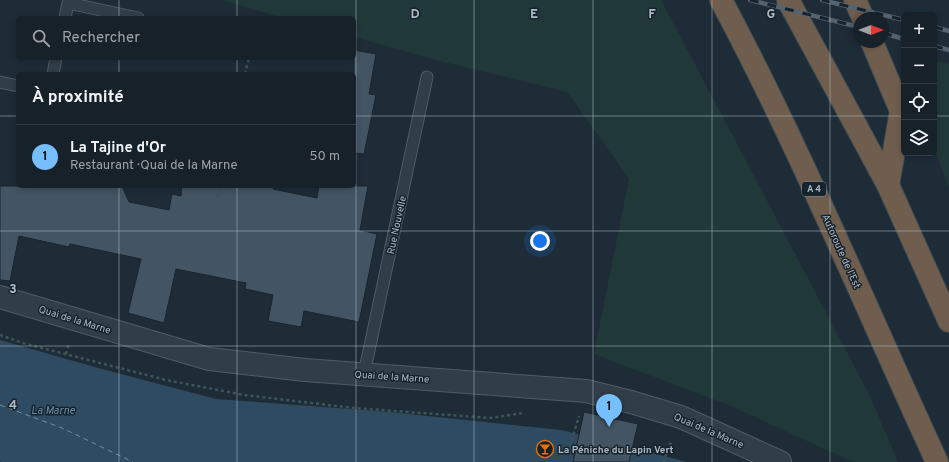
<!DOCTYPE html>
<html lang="fr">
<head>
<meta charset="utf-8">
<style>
	body { margin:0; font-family:Overpass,sans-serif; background:#1f2932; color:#f1f3f6 }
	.controls { position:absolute; right:12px; top:12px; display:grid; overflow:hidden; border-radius:6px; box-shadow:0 2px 6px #0003 }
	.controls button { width:36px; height:36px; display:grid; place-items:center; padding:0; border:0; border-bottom:1px solid #353e47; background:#16212a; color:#f1f3f6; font:20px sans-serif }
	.compass { position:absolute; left:853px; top:12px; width:36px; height:36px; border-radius:50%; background:#16212a; box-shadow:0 2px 6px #0003; rotate:90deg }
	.you { position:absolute; left:540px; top:241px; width:14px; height:14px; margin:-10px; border:3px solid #fff; border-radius:50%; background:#1a73e8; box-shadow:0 0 0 6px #1a73e833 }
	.badge { display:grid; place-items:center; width:26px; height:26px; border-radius:50%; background:#77beff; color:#111; font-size:13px; font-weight:700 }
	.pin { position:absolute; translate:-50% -33px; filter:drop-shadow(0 1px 2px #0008) }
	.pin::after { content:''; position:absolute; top:21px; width:14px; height:12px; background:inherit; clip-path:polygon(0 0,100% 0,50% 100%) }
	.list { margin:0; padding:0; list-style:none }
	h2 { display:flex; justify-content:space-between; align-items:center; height:52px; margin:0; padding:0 16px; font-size:17px }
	h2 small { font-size:13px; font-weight:400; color:#9ea3a8 }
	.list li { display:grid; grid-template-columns:26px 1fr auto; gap:12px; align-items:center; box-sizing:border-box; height:64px; padding:0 16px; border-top:1px solid #353e47 }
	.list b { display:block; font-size:15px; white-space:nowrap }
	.list p { margin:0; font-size:13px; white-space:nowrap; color:#9ea3a8 }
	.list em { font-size:13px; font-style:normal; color:#9ea3a8 }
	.icon { flex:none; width:22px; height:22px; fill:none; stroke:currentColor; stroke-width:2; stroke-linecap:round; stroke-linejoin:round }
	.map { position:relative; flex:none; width:949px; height:462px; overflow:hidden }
	.search { position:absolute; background:#16212a; box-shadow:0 2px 6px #0003; left:16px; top:16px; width:340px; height:44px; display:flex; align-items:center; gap:10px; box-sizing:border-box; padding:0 14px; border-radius:6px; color:#9ea3a8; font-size:15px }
	.panel { position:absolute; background:#16212a; box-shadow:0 2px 6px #0003; left:16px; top:72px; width:340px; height:116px; border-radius:6px }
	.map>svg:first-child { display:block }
	.green { fill:#203938 }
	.water { fill:#2f4b61 }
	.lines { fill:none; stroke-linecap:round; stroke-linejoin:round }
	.ferry { stroke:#698fac; stroke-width:1; stroke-dasharray:5 4; stroke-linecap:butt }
	.building { fill:#435462; stroke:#19252e }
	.lane-casing { stroke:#4f5c66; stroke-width:13 }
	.street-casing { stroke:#4f5c66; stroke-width:24 }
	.highway-casing { stroke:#3c4952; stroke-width:24 }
	.path { stroke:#3d5555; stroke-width:2.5; stroke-dasharray:3 3; stroke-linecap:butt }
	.lane { stroke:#313e48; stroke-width:11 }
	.street { stroke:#313e48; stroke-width:22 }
	.highway { stroke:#6f5d4e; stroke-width:22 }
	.rail-casing { stroke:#536370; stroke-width:4.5 }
	.rail { stroke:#17232c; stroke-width:3; stroke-dasharray:9; stroke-linecap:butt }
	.grid { fill:none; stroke:#abb9c5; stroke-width:1; stroke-opacity:0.55 }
	.labels { text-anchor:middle; stroke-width:3; stroke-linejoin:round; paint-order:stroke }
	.shield { fill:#17232c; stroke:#7f8c97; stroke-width:1 }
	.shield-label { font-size:9px; font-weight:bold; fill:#abb9c5 }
	.street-label { font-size:10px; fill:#abb9c5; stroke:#17232c }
	.poi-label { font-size:10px; font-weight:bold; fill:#abb9c5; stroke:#17232c; text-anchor:start }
	.water-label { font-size:11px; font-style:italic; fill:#698fac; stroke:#17232c }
	.grid-label { font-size:13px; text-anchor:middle; font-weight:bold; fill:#abb9c5; stroke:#17232c; stroke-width:3; stroke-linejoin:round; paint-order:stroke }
</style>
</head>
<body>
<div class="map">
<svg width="949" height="462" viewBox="0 0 949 462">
	<rect width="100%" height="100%" fill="#1e2c38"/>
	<g class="green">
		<polygon points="221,0 661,0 869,394 898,462 853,462 731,406 594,354 629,179 567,92 440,61 354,37 354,18 284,18"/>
		<polygon points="934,60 949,64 949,187 934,148"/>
	</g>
	<polygon class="water" points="0,340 98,368 216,399 390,412 561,430 687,462 2,462 0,461"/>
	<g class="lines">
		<polyline class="ferry" points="0,405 62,428 133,462"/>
	</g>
	<g class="building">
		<polygon points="354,50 376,54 369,94 376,95 364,154 354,153"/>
		<polygon points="0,186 122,186 129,202 169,210 172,194 181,196 182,186 274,186 273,189 317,198 319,186 368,186 360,230 377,234 359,322 304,311 301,327 268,321 273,295 245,289 246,283 176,269 164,323 128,313 141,259 70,244 69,247 19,236 10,281 0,280"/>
		<polygon points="584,412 638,424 629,462 573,462"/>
	</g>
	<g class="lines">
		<g class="lane-casing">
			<g id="lane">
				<polyline points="65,18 68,3 138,18"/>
				<polyline points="53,74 56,58"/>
				<polyline points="0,82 18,86"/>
				<polyline points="364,374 427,77"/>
			</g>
		</g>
		<g class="street-casing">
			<polyline id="street" points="0,297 209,359 305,370 586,391 631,402 681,417 780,462"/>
		</g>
		<g class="highway-casing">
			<g id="highway">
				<path d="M721,0C801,150 866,308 937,462"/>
				<polyline points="788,0 888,185 949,321"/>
				<polyline points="855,0 863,18"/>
				<polyline points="872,42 901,111 888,185"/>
			</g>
		</g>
		<g class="path">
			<polyline points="245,74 249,58"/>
			<polyline points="218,198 220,186"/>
			<polyline points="0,335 23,343 166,380 244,395 354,408 490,418 523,413"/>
			<polyline points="66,354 69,343"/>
			<polyline points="570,446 579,416"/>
			<polyline points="663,462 672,440"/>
		</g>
		<use href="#lane" class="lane"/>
		<use href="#street" class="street"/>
		<use href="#highway" class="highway"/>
		<g class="rail-casing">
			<g id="rail">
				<polyline points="750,0 859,27"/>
				<polyline points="822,0 904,20"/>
				<polyline points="934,27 949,31"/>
				<polyline points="883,33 904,39"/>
				<polyline points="934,46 949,50"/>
			</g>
		</g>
		<use href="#rail" class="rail"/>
	</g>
	<path class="grid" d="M119,0V18M237,0V18M356,0V462M474,0V462M593,0V462M712,0V462M830,0V462M119,58V74M237,58V74M0,116H18M354,116H904M934,116H949M119,186V462M237,186V462M0,231H949M0,346H949"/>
	<defs>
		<g id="bar-ring" transform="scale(0.9)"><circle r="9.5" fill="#17232c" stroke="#e8710a" stroke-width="1.5"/><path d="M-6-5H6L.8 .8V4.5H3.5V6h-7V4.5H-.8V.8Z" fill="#e8710a"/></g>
	</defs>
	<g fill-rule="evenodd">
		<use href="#bar-ring" x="545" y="449"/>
	</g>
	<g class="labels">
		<rect class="shield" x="802" y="182" width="24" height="14" rx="3"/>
		<g class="shield-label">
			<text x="814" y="192">A 4</text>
		</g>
		<g class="street-label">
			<text transform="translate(396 225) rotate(-78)" y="4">Rue Nouvelle</text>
			<text transform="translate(842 251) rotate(66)" y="4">Autoroute de l’Est</text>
			<text transform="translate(75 319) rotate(17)" y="4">Quai de la Marne</text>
			<text transform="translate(392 376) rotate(4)" y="4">Quai de la Marne</text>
			<text transform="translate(709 430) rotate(23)" y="4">Quai de la Marne</text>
		</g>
		<g class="poi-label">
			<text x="558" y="453">La Péniche du Lapin Vert</text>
		</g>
		<g class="water-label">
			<text x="53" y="414">La Marne</text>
		</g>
	</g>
	<g class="grid-label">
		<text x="415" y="18">D</text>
		<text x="534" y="18">E</text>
		<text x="652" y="18">F</text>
		<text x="771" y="18">G</text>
		<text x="13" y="293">3</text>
		<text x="13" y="409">4</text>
	</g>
</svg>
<div class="controls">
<button>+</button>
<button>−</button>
<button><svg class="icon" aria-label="locate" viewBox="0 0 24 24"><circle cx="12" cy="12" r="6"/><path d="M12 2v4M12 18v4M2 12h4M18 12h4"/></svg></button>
<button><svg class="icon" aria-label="layers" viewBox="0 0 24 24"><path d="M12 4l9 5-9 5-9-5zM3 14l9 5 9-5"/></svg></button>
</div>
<svg class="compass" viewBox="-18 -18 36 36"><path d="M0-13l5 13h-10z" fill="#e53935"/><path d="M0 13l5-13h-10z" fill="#9ea3a8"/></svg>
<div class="you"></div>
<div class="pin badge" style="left:609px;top:427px">1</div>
<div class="search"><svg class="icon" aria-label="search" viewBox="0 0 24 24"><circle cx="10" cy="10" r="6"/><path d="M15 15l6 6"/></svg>Rechercher</div>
<section class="panel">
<h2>À proximité<small></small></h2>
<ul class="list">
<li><span class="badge">1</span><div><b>La Tajine d'Or</b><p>Restaurant · Quai de la Marne</p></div><em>50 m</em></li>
</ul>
</section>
</div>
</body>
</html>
